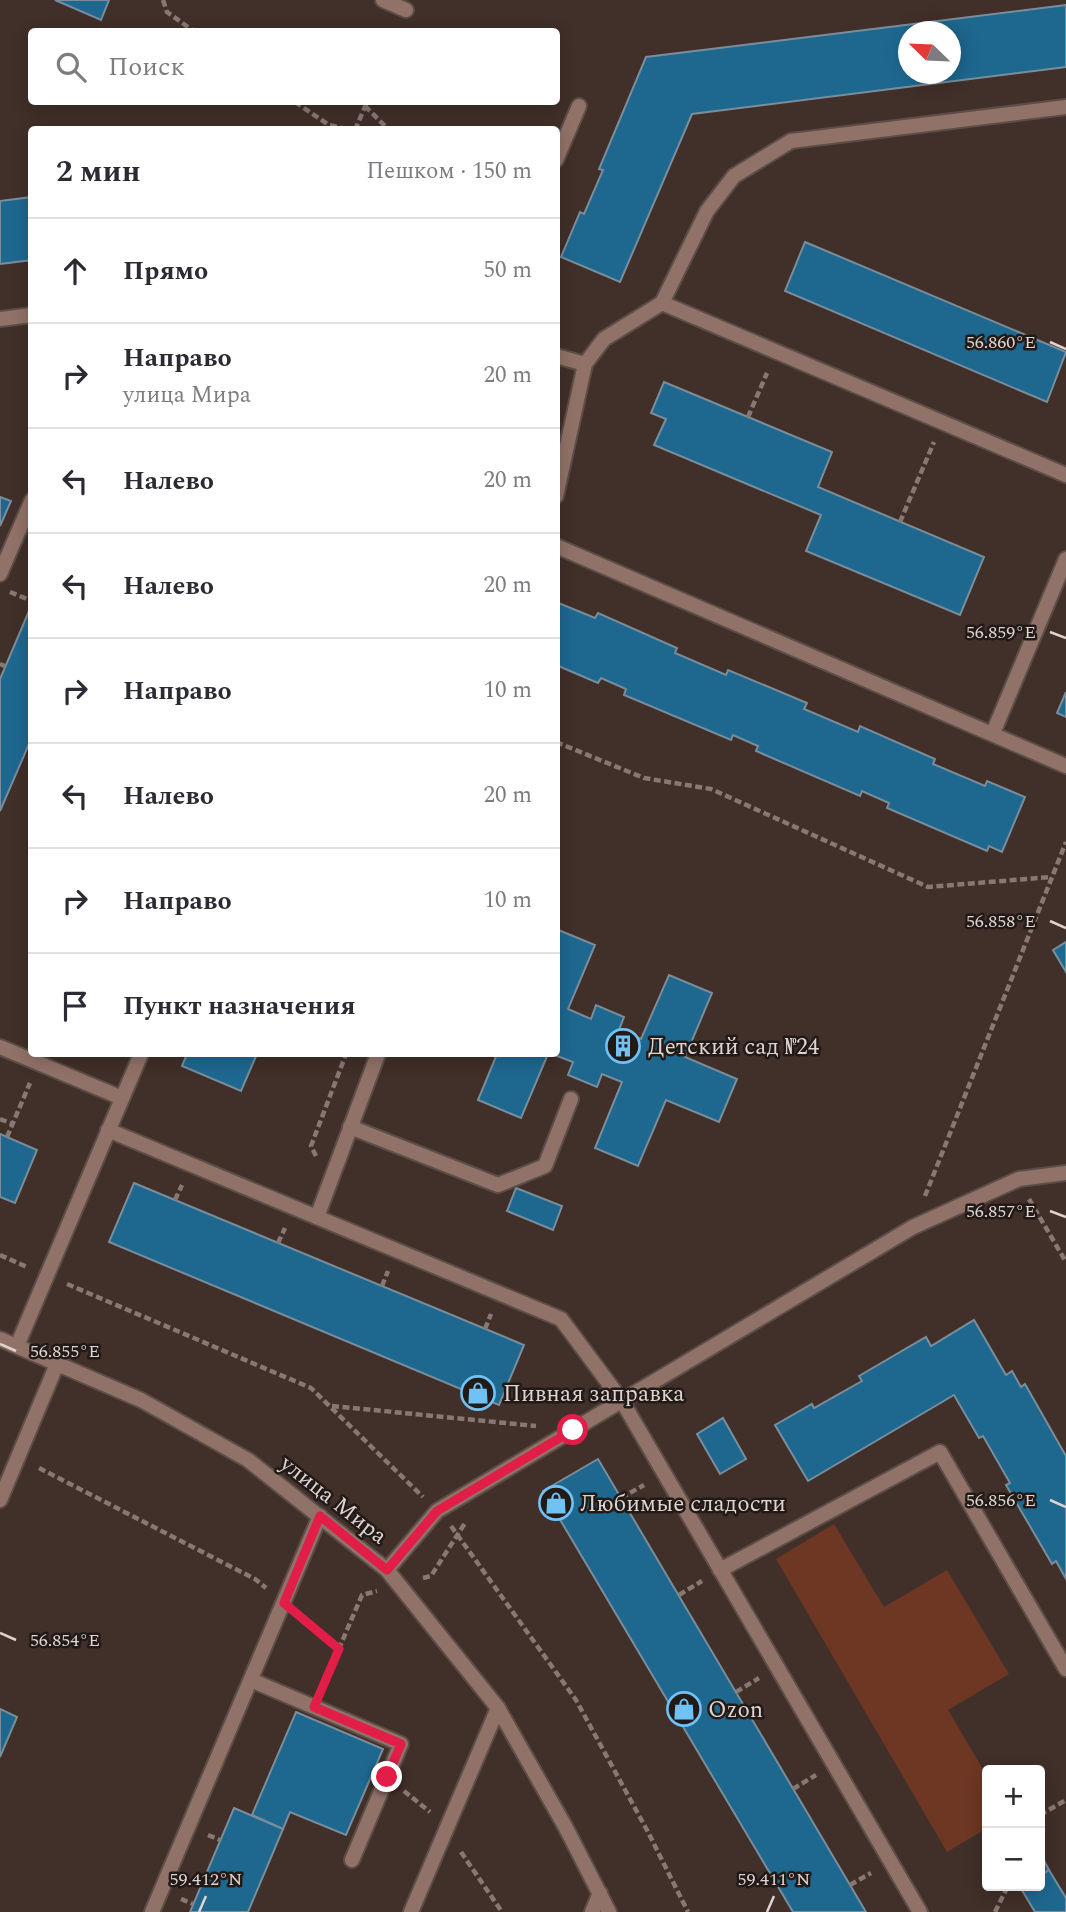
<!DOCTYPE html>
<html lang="ru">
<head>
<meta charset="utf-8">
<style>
	body { margin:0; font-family:Spectral,serif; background:#f7f7f7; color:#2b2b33 }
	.controls { position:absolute; right:21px; bottom:21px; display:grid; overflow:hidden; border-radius:7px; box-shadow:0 4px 18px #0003 }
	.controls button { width:63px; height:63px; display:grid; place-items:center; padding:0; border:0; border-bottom:2px solid #e1e1e2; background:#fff; color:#2b2b33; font:35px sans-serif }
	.compass { position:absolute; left:898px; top:21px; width:63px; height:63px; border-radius:50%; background:#fff; box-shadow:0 4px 18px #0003; rotate:293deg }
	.stop { position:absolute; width:21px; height:21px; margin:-16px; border:5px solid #e11d48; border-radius:50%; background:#fff }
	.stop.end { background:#e11d48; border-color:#fff; box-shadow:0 2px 7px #0008 }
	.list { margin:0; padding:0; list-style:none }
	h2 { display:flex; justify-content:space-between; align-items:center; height:91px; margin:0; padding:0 28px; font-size:30px }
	h2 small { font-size:23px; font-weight:400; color:#7c7c81 }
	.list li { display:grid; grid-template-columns:46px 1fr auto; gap:21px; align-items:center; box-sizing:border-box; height:105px; padding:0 28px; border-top:2px solid #e1e1e2 }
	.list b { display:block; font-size:26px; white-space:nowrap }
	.list p { margin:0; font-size:23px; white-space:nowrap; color:#7c7c81 }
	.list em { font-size:23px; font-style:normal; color:#7c7c81 }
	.icon { flex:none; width:38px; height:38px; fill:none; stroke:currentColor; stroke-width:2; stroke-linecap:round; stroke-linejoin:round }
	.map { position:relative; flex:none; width:1066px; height:1912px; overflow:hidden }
	.search { position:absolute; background:#fff; box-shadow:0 4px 18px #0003; left:28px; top:28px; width:532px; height:77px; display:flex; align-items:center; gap:18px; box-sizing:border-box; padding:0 24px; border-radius:7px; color:#7c7c81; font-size:26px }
	.panel { position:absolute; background:#fff; box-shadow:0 4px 18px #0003; left:28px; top:126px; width:532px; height:931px; border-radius:7px }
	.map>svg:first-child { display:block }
	.green { fill:#6e3724 }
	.building { fill:#1e6890; stroke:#7a8d9a; stroke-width:2; fill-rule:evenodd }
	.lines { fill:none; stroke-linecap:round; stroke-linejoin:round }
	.service-casing { stroke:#5d4d47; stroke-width:18 }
	.minor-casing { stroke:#5d4d47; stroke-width:18 }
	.tertiary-casing { stroke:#5d4d47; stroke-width:18 }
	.path { stroke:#877873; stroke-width:4.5; stroke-dasharray:7 3.5; stroke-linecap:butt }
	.service { stroke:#917268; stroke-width:14 }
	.minor { stroke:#917268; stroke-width:14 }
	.tertiary { stroke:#917268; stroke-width:14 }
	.route { stroke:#e11d48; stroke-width:9 }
	.ticks { fill:none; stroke:#dfd3cf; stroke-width:2.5 }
	.labels { text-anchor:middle; stroke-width:5; stroke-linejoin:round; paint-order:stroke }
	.poi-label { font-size:23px; fill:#dfd3cf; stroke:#221a17; text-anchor:start }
	.street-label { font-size:23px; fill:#dfd3cf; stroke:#221a17 }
	.ticks-label { font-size:18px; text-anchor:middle; fill:#dfd3cf; stroke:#221a17; stroke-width:5; stroke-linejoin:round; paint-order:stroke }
</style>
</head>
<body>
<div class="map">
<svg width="1066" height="1912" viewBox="0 0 1066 1912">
	<rect width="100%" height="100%" fill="#412f29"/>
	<polygon class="green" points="834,1524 884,1607 947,1570 1009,1674 948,1710 987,1776 987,1828 947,1852 776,1559"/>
	<g class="building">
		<polygon points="55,0 109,0 101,20"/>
		<path d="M1066,5V67L692,114L620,282L561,257L580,212L584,214L603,170L599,169L646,57ZM908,32H950V74H908Z"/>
		<polygon points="32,197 32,260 0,264 0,201"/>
		<polygon points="805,242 1066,352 1047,402 785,291"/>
		<polygon points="664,382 832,452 818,487 984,557 960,615 806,551 821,515 654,445 666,419 651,413"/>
		<polygon points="0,497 11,501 0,526"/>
		<polygon points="556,602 595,618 598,613 677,648 675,653 726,675 728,670 807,703 804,709 858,732 860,726 935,759 933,764 985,786 987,781 1025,797 1002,852 989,846 987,851 887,808 889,803 862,791 860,796 756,751 758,746 733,735 731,740 624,695 626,689 601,678 598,683 556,665"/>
		<polygon points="32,604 32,737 0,811 0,679"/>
		<polygon points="1066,692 1066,717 1057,713"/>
		<polygon points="556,929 595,945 568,1009 591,1019 596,1005 624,1017 619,1030 641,1039 669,975 712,993 685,1057 737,1079 719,1122 666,1100 638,1166 595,1148 622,1082 602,1074 597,1087 568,1075 573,1062 552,1054 556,1054"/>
		<polygon points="1066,942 1066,972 1053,950"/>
		<polygon points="187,1054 257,1054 241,1091 182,1066"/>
		<polygon points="497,1054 548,1054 521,1118 478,1100"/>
		<polygon points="0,1134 37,1150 15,1203 0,1197"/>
		<polygon points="134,1183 524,1345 499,1405 109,1242"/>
		<polygon points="516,1188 562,1206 553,1230 507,1211"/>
		<polygon points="974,1320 1006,1375 1012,1371 1021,1387 1025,1384 1066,1456 1066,1579 1056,1561 1052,1564 1006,1485 1010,1483 983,1436 979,1438 954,1395 808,1481 775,1425 812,1404 814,1408 862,1381 859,1376 926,1337 931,1346"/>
		<polygon points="723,1418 746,1459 720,1474 697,1434"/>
		<polygon points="598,1459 621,1498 866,1912 793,1912 543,1491"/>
		<polygon points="0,1709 17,1717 0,1757"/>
		<polygon points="296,1712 383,1749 346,1835 290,1812 283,1829 252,1815"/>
		<polygon points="234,1808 283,1829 248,1912 190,1912"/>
		<polygon points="1040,1853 1049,1870 1040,1876"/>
		<polygon points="1049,1870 1066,1898 1066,1912 1035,1912 1020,1887 1040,1886 1040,1876"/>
	</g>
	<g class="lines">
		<g class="service-casing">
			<g id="service">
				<polyline points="383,0 406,10"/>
				<polyline points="556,160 579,106"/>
				<polyline points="662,303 707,211 734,176 791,141 1066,107"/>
				<polyline points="0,319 32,315"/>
				<polyline points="556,356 585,364"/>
				<polyline points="556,496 585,364 604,339 662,303 1066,475"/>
				<polyline points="556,546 1066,766"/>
				<polyline points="0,574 32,500"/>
				<polyline points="993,733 1066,559"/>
				<polyline points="0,1047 122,1098"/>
				<polyline points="350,1127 498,1185 545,1166 571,1099"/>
				<polyline points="108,1130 561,1319 622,1401 920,1912"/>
				<polyline points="317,1217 378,1054"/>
				<polyline points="17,1346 141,1054"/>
				<polyline points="0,1500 57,1364"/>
				<polyline points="720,1570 940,1452 1066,1669"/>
				<polyline points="251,1680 401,1744 352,1860"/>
				<polyline points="152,1912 320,1516"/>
				<polyline points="411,1912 498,1708"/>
				<polyline points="592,1912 600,1893"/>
			</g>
		</g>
		<g class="minor-casing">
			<polyline id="minor" points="387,1570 437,1511 913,1227 1019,1179 1066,1173"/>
		</g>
		<g class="tertiary-casing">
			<polyline id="tertiary" points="0,1339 141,1400 248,1460 387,1570 498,1708 566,1828 609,1912"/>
		</g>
		<g class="path">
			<polyline points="163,0 167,12 195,32"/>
			<polyline points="295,102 329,125 351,130"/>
			<polyline points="365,106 389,130"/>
			<polyline points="355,130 367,102"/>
			<polyline points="748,417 767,373"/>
			<polyline points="900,522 934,442"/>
			<polyline points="10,592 32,601"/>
			<polyline points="0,664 5,666"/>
			<polyline points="556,742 644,778 711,789 928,887 1051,877"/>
			<polyline points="0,1119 13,1124"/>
			<polyline points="7,1137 30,1083"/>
			<polyline points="316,1156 311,1146 346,1054"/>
			<polyline points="925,1196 1066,842"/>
			<polyline points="1029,1199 1066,1262"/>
			<polyline points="175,1200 182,1185"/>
			<polyline points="278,1243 285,1228"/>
			<polyline points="0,1255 27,1267"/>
			<polyline points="67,1284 311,1388 423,1497"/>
			<polyline points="382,1286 388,1271"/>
			<polyline points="485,1329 491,1314"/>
			<polyline points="332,1406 536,1426"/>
			<polyline points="39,1468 255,1579 266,1588"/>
			<polyline points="621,1498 644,1485"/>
			<polyline points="451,1526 576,1700 648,1832 688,1912"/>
			<polyline points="423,1578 431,1576 465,1523"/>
			<polyline points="679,1595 702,1581"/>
			<polyline points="302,1618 339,1649"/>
			<polyline points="322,1688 362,1595 377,1591"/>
			<polyline points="736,1692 759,1678"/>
			<polyline points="793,1789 816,1775"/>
			<polyline points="404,1791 430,1812"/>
			<polyline points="1040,1815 1066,1800"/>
			<polyline points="208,1835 220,1840"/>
			<polyline points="461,1852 502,1912"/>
			<polyline points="850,1885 871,1873"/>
			<polyline points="181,1899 193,1904"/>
			<polyline points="995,1912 1008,1886"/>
		</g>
		<use href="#service" class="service"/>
		<use href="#minor" class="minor"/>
		<use href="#tertiary" class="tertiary"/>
	</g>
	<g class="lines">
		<polyline class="route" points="387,1777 401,1744 314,1707 339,1649 284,1603 320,1516 387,1570 437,1511 573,1430"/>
	</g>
	<path class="ticks" d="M1050,342L1066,349M1050,632L1066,638M1050,921L1066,928M1050,1211L1066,1217M0,1344L16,1351M1050,1500L1066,1507M0,1633L16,1640M199,1912L206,1896M767,1912L774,1896"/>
	<defs>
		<g id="building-ring" transform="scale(1.75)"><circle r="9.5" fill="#221a17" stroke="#70c1f4" stroke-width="1.5"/><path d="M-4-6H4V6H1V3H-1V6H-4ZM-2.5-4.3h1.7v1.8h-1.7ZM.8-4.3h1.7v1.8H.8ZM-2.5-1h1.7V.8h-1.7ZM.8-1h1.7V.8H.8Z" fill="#70c1f4"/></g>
		<g id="shop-ring" transform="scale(1.75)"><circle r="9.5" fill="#221a17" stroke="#70c1f4" stroke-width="1.5"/><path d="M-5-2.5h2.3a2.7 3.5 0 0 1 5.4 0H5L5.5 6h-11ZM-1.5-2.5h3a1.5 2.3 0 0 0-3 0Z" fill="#70c1f4"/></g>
	</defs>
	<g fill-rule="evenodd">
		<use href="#building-ring" x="623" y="1046"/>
		<use href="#shop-ring" x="478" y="1393"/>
		<use href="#shop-ring" x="556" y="1503"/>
		<use href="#shop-ring" x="684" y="1709"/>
	</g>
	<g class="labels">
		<g class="poi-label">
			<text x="648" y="1054">Детский сад №24</text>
			<text x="503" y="1401">Пивная заправка</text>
			<text x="580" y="1511">Любимые сладости</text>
			<text x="708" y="1717">Ozon</text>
		</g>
		<g class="street-label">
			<text transform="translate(334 1499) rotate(38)" y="8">улица Мира</text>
		</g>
	</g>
	<g class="ticks-label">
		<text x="1001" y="348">56.860°E</text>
		<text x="1001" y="638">56.859°E</text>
		<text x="1001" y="927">56.858°E</text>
		<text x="1001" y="1217">56.857°E</text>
		<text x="65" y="1357">56.855°E</text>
		<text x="1001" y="1506">56.856°E</text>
		<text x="65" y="1646">56.854°E</text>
		<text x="206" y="1885">59.412°N</text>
		<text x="774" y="1885">59.411°N</text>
	</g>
</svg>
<div class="controls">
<button>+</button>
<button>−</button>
</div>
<svg class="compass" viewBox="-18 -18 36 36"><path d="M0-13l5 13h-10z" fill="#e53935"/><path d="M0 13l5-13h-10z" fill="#7c7c81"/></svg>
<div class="stop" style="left:573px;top:1430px"></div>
<div class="stop end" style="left:387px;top:1777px"></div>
<div class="search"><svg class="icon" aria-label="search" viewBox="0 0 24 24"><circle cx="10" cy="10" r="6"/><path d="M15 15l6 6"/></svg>Поиск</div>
<section class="panel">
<h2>2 мин<small>Пешком · 150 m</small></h2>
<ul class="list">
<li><svg class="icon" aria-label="ahead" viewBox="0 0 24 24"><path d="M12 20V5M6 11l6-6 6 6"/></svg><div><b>Прямо</b></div><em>50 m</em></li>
<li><svg class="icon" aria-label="right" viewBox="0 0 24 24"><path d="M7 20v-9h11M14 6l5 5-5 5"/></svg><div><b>Направо</b><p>улица Мира</p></div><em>20 m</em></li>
<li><svg class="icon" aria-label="left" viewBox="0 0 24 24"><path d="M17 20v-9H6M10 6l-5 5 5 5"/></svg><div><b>Налево</b></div><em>20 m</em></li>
<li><svg class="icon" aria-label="left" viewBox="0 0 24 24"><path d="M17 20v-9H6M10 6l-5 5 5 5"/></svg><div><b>Налево</b></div><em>20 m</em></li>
<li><svg class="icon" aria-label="right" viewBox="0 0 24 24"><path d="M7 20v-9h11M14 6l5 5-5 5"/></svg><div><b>Направо</b></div><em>10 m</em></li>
<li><svg class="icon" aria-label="left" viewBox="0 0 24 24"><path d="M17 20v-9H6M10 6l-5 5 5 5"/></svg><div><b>Налево</b></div><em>20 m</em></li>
<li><svg class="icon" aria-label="right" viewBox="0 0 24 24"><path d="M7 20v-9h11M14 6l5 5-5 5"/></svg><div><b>Направо</b></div><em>10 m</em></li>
<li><svg class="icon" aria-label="arrive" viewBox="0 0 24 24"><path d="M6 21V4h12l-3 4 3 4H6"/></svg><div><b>Пункт назначения</b></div></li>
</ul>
</section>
</div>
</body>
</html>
